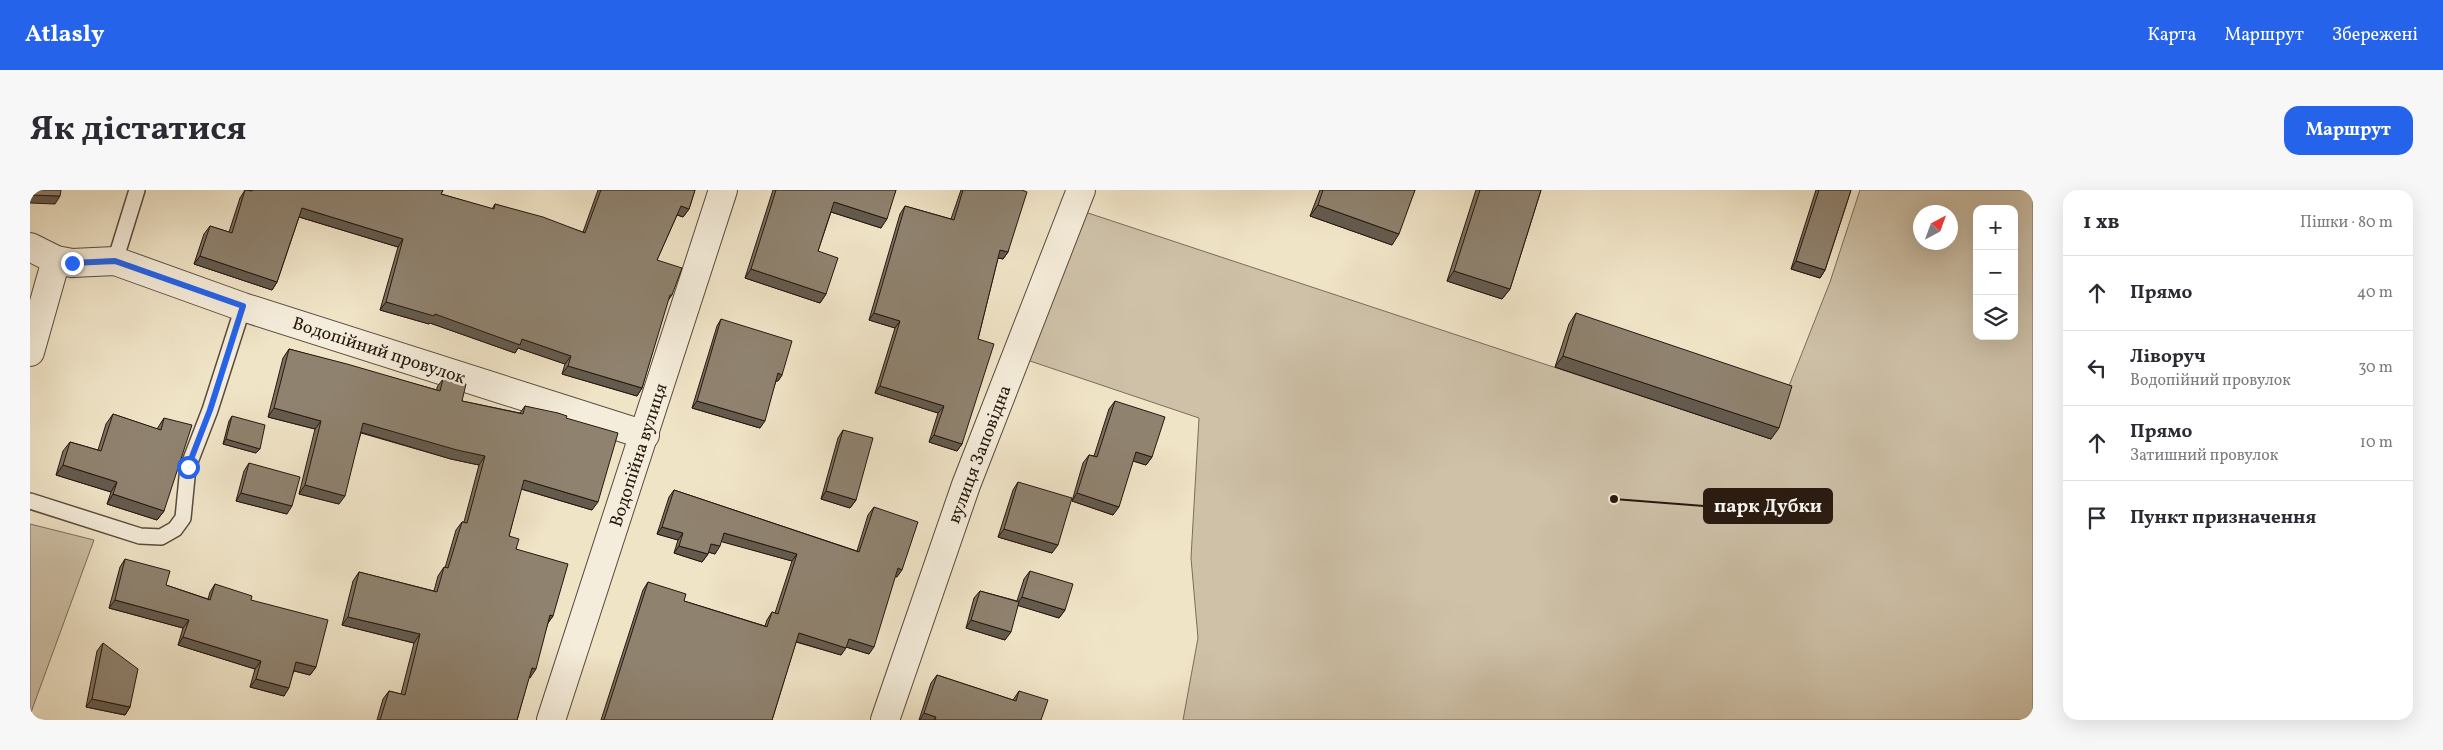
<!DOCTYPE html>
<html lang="uk">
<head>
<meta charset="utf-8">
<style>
	body { margin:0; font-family:Vollkorn,serif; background:#f7f7f7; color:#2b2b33 }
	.controls { position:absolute; right:15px; top:15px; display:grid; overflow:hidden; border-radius:10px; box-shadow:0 5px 20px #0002 }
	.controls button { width:45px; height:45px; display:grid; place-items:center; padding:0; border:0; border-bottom:1px solid #e1e1e2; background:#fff; color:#2b2b33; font:25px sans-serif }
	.compass { position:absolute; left:1883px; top:15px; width:45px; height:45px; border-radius:50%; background:#fff; box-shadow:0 5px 20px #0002; rotate:41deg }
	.stop { position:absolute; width:15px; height:15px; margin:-11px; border:4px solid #2563eb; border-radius:50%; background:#fff }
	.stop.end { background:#2563eb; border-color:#fff; box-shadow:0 1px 5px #0008 }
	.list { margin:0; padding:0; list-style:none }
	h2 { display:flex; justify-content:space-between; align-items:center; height:65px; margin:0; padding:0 20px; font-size:21px }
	h2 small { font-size:16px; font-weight:400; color:#7c7c81 }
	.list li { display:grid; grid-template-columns:32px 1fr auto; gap:15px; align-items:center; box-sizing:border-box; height:75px; padding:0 20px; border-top:1px solid #e1e1e2 }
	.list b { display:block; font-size:19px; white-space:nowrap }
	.list p { margin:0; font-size:16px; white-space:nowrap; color:#7c7c81 }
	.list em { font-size:16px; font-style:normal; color:#7c7c81 }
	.icon { flex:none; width:28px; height:28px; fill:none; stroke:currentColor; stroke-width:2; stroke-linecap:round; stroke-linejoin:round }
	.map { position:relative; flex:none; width:2003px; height:530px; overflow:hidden; border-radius:15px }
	header { display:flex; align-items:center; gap:30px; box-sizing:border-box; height:70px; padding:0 25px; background:#2563eb; color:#fff }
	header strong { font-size:24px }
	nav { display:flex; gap:28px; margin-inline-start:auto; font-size:18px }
	.intro { display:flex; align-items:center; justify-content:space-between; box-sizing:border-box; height:120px; padding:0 30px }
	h1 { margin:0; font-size:35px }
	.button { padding:12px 22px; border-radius:15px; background:#2563eb; color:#fff; font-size:18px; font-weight:700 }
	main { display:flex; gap:30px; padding:0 30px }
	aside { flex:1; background:#fff; border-radius:15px; box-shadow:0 5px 20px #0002 }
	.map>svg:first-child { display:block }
	.green { fill:#cec1a8; stroke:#7a6c5c; fill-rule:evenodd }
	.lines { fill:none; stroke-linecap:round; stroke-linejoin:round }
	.lane-casing { stroke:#584b3d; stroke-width:18 }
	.street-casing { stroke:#584b3d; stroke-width:30 }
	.lane { stroke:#f5eddb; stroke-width:15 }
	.street { stroke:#f5eddb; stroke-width:28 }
	.wall { fill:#7b705f; stroke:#26180f }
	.shaded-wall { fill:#645b4e; stroke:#26180f }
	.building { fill:#8f826f; stroke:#26180f }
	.route { stroke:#2563eb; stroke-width:6 }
	.labels { text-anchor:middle; stroke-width:5; stroke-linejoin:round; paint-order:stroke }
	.street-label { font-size:18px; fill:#26180f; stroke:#f5eddb }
	.leader { fill:none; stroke:#26180f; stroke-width:2 }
	.callout-dot { fill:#26180f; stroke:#f5eddb; stroke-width:2 }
	.callout { fill:#26180f; stroke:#26180f; stroke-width:2 }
	.callout-label { font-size:19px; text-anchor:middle; font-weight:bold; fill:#fff }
</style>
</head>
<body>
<header>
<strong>Atlasly</strong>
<nav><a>Карта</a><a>Маршрут</a><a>Збережені</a></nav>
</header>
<div class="intro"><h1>Як дістатися</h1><a class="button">Маршрут</a></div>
<main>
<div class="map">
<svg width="2003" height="530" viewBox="0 0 2003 530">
	<rect width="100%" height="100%" fill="#f0e4c7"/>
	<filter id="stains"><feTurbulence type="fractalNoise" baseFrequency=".004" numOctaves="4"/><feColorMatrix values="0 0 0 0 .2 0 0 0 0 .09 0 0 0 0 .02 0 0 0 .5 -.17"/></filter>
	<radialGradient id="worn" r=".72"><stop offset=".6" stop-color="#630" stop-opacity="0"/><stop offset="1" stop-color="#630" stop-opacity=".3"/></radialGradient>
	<g class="green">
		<path d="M1830,0H2003V530H1153L1168,448L1161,368L1169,228L997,170L1052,21L1741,249L1755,206L1800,92ZM1947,19H1984V146H1947ZM1890,22H1920V52H1890Z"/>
		<polygon points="0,334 64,350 0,525"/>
	</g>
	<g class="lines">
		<g class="lane-casing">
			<g id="lane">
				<polyline points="85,71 107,0"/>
				<polyline points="0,311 110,346 131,347 145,339 153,328 158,277 180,220 213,117"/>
			</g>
		</g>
		<g class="street-casing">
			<g id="street">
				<polyline points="0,57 26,70 42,73 85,71 213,117 615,245"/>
				<polyline points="0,162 26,70"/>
				<polyline points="521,530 693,0"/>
				<polyline points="855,530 936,295 1051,0"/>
			</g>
		</g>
		<use href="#lane" class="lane"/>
		<use href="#street" class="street"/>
	</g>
	<g class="wall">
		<polygon points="215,0 220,1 220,0 413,0 411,4 462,19 465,14 553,42 568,0 665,0 659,19 653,27 647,25 627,70 642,105 637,112 612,198 607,206 532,184 535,174 488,158 485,163 400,133 399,134 350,120 368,57 269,27 247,92 242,100 164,74 174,44 180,36 199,42 210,8"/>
		<polygon points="743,0 866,0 851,38 801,22 788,61 796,104 790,113 715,88"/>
		<polygon points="931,0 992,0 978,62 973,69 968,68 948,149 932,254 927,261 899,252 908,223 845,203 865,138 839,130 870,24 875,16 921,29"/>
		<polygon points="1290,0 1385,0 1362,55 1280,26"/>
		<polygon points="1446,0 1511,0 1480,99 1472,109 1417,91"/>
		<polygon points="1786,0 1821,0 1795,80 1790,88 1761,79"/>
		<polygon points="1546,123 1741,249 1525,177 1539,134"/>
		<polygon points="691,129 752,185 748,191 746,191 730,238 662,218 687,136"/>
		<polygon points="259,159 407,200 407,197 413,189 432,211 490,223 495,216 536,228 562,320 491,299 479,346 523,426 518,433 500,488 499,487 487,530 347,530 353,509 359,501 371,504 384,453 312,435 323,391 329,382 404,401 408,386 414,377 415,378 426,340 432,332 434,332 449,275 421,269 331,243 309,314 269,304 285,239 238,227 253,168"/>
		<polygon points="1085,211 1122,267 1116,275 1103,271 1083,325 1042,311 1053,273 1059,265 1064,266 1079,219"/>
		<polygon points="83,224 127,239 134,228 134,321 127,330 77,314 81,302 26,285 33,261 40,252 68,260 76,234"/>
		<polygon points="202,226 230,259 226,263 193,254 199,231"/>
		<polygon points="813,240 826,310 820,318 791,309 808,248"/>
		<polygon points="219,273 257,324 206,311 214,281"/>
		<polygon points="988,292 1022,363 968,347 983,300"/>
		<polygon points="644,300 827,361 838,325 844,317 867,387 865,386 839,464 816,457 811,465 766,452 742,530 571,530 613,400 618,392 654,411 735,436 737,430 742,422 745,423 762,371 691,351 685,364 678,362 678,364 672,372 644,363 648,350 627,344 639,307"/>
		<polygon points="95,369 136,395 178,409 180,402 185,394 221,410 286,477 280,485 264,481 254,506 220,497 225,479 148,455 153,438 79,418 90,377"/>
		<polygon points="1000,381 1035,420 1029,428 988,415 975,450 936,438 944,408 950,401 987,411 994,389"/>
		<polygon points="73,453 100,517 95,525 56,517 67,461"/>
		<polygon points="907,485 983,510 989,501 1011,530 889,530 901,493"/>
	</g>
	<g class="shaded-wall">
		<polygon points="0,5 30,6 25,14 0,13"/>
		<polygon points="804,12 857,29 851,38 798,21"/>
		<polygon points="1288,15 1369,44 1362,55 1280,26"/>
		<polygon points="651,16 659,19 653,27 645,24"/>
		<polygon points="272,18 373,49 368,57 266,26"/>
		<polygon points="970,60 978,62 973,69 965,67"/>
		<polygon points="170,66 247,92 242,100 164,74"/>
		<polygon points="1766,71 1795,80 1790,88 1761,79"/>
		<polygon points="721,79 796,104 790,113 715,88"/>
		<polygon points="1424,81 1480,99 1472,109 1417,91"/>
		<polygon points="356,112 405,124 492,149 541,166 535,174 488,158 485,163 400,133 399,134 350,120"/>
		<polygon points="844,123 870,131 865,138 839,130"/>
		<polygon points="1533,166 1749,238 1741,249 1525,177"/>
		<polygon points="538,176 612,198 607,206 532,184"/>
		<polygon points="748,183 752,185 748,191 743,190"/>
		<polygon points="850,196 914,216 908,223 845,203"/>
		<polygon points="667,211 735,231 730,238 662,218"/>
		<polygon points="244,218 291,231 285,239 238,227"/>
		<polygon points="333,233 455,266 449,275 421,269 327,241"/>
		<polygon points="904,245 932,254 927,261 899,252"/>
		<polygon points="196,249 230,259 226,263 193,254"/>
		<polygon points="1106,262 1122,267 1116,275 1100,270"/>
		<polygon points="33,275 87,292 81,302 26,285"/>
		<polygon points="494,290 568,312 562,320 488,298"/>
		<polygon points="275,295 315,306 309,314 269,304"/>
		<polygon points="796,301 826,310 820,318 791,309"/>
		<polygon points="211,303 262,316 257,324 206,311"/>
		<polygon points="1047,303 1089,317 1083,325 1042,311"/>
		<polygon points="83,304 134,321 127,330 77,314"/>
		<polygon points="632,337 653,343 648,350 627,344"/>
		<polygon points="974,339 1028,355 1022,363 968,347"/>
		<polygon points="694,343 767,364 762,371 689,351"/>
		<polygon points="681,354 690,356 685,364 675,361"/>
		<polygon points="649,356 678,364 672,372 644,363"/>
		<polygon points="868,378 872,380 867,387 862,385"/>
		<polygon points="992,407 1035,420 1029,428 986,415"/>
		<polygon points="85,410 159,430 153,438 79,418"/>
		<polygon points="520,425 523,426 517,434"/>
		<polygon points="318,427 390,444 384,453 312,435"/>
		<polygon points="941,430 981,442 975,450 936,438"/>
		<polygon points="769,443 816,458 811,465 764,451"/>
		<polygon points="153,447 231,471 225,479 148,455"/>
		<polygon points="819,449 844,457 839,464 813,456"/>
		<polygon points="266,472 286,477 280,485 261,480"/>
		<polygon points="502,478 506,479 500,488 496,486"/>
		<polygon points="226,489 259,498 254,506 220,497"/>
		<polygon points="62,509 100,517 95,525 56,517"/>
		<polygon points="894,523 906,527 904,530 890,530"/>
	</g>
	<g class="building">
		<polygon points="0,0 31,0 30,6 0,5"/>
		<polygon points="215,0 222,1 223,0 413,0 411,4 464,19 465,14 513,27 555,43 571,0 665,0 659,19 651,16 627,70 652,78 642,105 640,105 612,198 538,176 541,166 492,149 490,155 405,124 404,126 356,112 373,49 272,18 247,92 170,66 180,36 202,43"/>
		<polygon points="746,0 866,0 857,29 804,12 788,61 808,68 796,104 721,79"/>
		<polygon points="933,0 992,0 997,2 978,62 970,60 948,149 964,154 932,254 904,245 914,216 850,196 870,131 844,123 875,16 924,30"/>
		<polygon points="1293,0 1385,0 1369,44 1288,15"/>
		<polygon points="1450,0 1511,0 1480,99 1424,81"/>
		<polygon points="1789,0 1821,0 1795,80 1766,71"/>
		<polygon points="1546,123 1762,196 1749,238 1533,166"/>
		<polygon points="691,129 762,151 752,185 748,183 735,231 667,211"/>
		<polygon points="259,159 317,174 410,201 413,189 436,194 432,211 493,224 495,216 528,223 537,226 536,228 588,243 568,312 494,290 479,346 489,349 486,359 538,374 523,426 520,425 506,479 502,478 487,530 350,530 359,501 375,505 390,444 318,427 329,382 407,402 414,377 418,378 432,332 437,333 455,266 427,260 333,233 315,306 275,295 291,231 244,218"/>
		<polygon points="1085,211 1135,227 1122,267 1106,262 1089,317 1047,303 1059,265 1067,267"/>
		<polygon points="83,224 131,240 134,228 162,235 134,321 83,304 87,292 33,275 40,252 71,261"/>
		<polygon points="202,226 235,235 230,259 196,249"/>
		<polygon points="813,240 843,248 826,310 796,301"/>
		<polygon points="219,273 270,287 262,316 211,303"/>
		<polygon points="988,292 1042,308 1028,355 974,339"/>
		<polygon points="644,300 829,362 844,317 888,332 872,380 868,378 844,457 819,449 816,458 769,443 742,530 574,530 618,392 656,404 654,411 737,437 742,422 748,424 767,364 694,343 690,356 681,354 678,364 649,356 653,343 632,337"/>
		<polygon points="95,369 140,381 136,395 180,410 185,394 222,406 221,410 298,430 286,477 266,472 259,498 226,489 231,471 153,447 159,430 85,410"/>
		<polygon points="1000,381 1043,394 1035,420 992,407"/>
		<polygon points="950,401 989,412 981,442 941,430"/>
		<polygon points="73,453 108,479 100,517 62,509"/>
		<polygon points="907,485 986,511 989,501 1018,510 1011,530 905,530 906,527 894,523"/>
	</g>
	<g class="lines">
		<polyline class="route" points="42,73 85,71 213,116 180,220 158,277"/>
	</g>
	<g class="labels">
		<g class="street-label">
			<text transform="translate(349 160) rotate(18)" y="6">Водопійний провулок</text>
			<text transform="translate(949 264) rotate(-69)" y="6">вулиця Заповідна</text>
			<text transform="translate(608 265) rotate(-72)" y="6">Водопійна вулиця</text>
		</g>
	</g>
	<path class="leader" d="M1584 309L1674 316"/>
	<circle class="callout-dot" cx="1584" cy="309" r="5"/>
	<rect class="callout" x="1674" y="299" width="128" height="34" rx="5"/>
	<g class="callout-label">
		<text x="1738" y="322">парк Дубки</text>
	</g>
	<rect width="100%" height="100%" filter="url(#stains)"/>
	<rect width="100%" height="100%" fill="url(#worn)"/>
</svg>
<div class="controls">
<button>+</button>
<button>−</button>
<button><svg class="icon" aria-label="layers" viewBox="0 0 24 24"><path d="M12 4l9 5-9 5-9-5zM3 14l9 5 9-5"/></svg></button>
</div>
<svg class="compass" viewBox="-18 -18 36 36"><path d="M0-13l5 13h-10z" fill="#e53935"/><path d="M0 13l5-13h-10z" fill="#7c7c81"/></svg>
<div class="stop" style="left:158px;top:277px"></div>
<div class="stop end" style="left:42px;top:73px"></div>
</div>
<aside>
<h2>1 хв<small>Пішки · 80 m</small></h2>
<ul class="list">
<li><svg class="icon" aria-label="ahead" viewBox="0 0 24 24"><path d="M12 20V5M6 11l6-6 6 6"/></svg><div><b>Прямо</b></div><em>40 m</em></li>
<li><svg class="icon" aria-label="left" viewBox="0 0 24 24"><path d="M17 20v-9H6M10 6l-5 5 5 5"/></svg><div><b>Ліворуч</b><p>Водопійний провулок</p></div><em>30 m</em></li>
<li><svg class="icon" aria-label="ahead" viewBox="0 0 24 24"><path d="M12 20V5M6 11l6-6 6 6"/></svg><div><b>Прямо</b><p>Затишний провулок</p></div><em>10 m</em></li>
<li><svg class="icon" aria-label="arrive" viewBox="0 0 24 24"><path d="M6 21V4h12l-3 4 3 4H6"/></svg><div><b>Пункт призначення</b></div></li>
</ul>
</aside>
</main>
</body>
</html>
